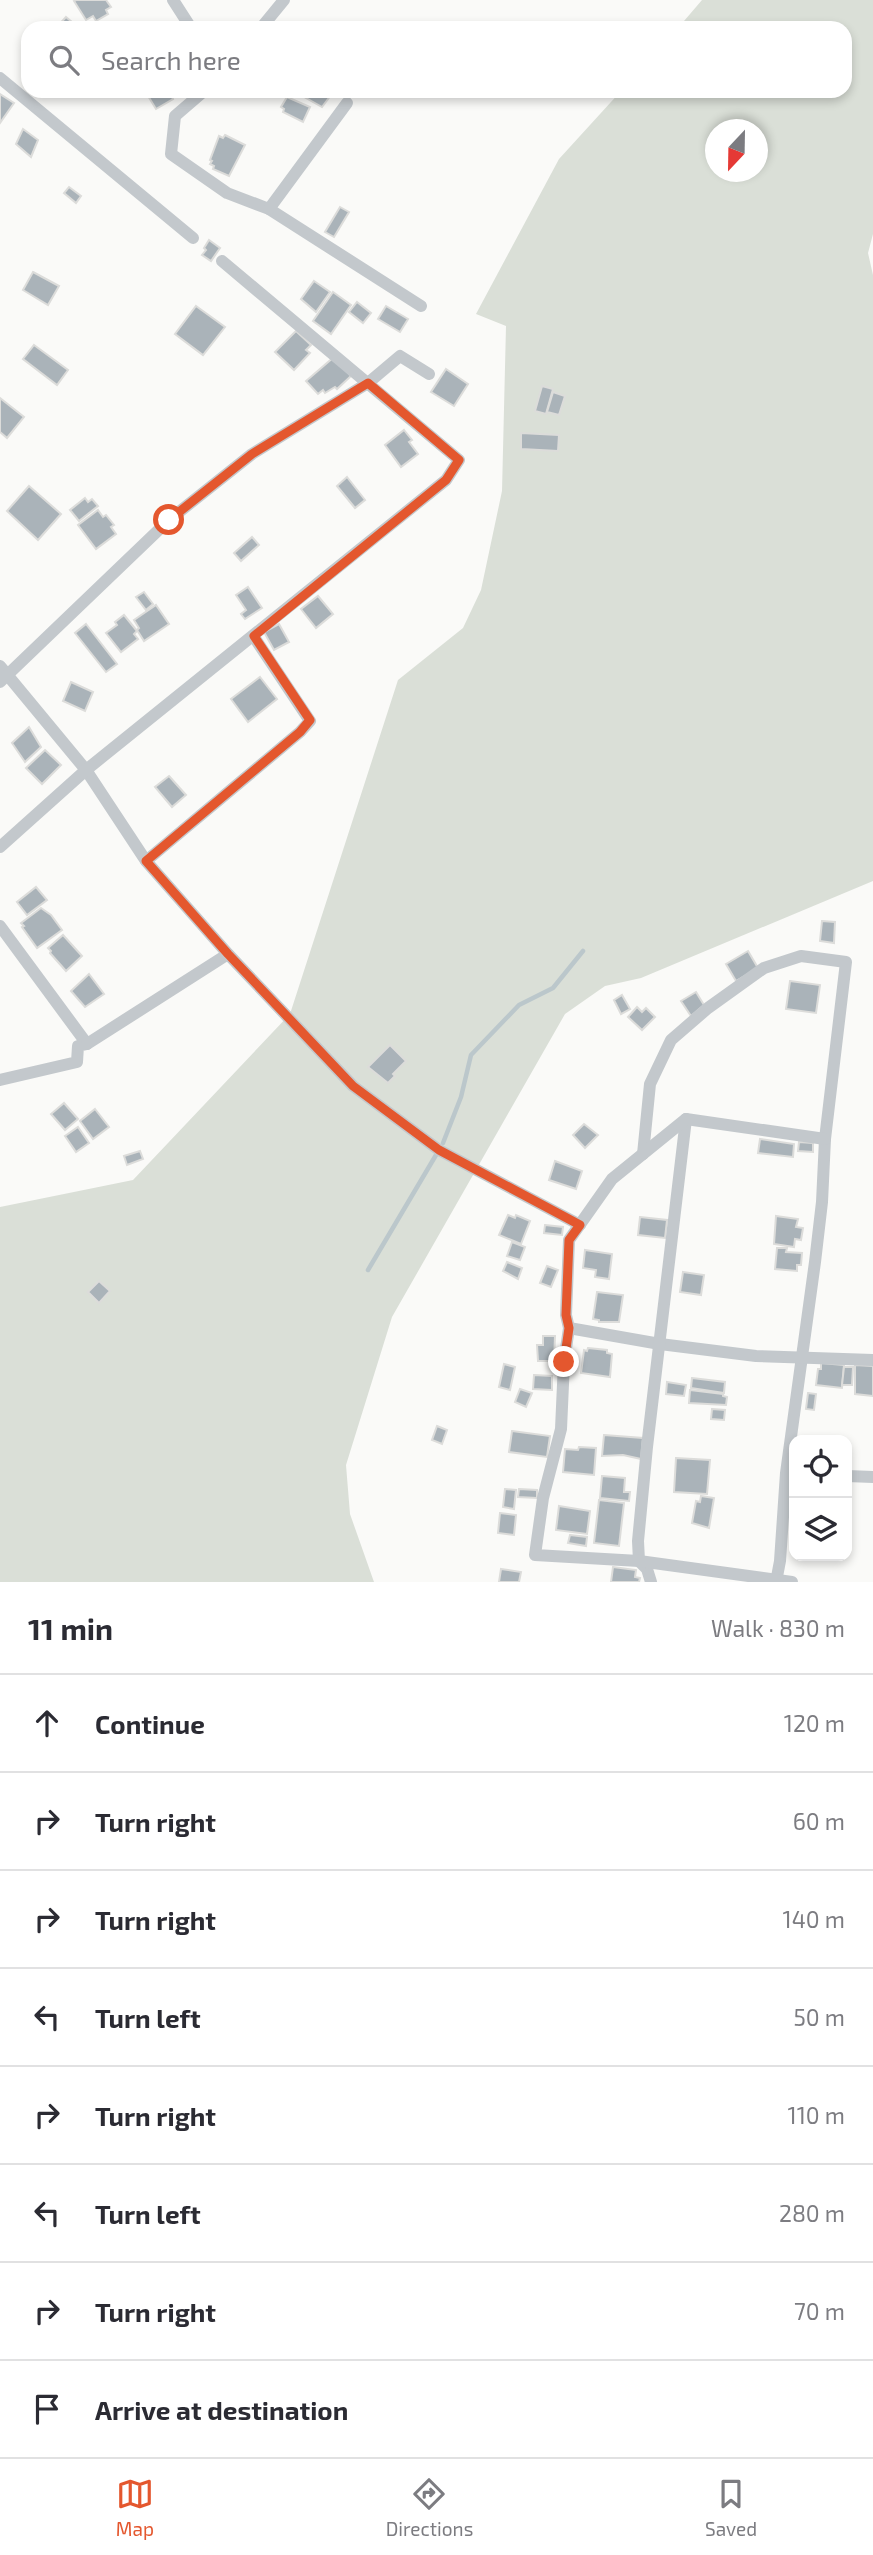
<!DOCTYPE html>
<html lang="en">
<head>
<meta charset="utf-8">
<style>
	body { margin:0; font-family:"Exo 2",sans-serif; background:#f2f2f3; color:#2b2b33 }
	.controls { position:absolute; right:21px; bottom:21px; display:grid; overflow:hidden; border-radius:14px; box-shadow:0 4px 10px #0003 }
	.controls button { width:63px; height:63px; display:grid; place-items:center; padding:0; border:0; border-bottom:2px solid #e1e1e2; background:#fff; color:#2b2b33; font:35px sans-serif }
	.compass { position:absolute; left:705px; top:119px; width:63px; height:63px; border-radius:50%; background:#fff; box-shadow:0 4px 10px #0003; rotate:202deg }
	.stop { position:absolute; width:21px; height:21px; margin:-16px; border:5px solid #e4572e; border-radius:50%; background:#fff }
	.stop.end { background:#e4572e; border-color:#fff; box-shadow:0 2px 7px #0008 }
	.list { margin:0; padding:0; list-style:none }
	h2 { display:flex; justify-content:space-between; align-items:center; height:91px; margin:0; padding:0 28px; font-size:30px }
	h2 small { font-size:23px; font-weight:400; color:#7c7c81 }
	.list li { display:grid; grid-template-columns:46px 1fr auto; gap:21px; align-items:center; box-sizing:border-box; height:98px; padding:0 28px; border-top:2px solid #e1e1e2 }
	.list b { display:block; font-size:26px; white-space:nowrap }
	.list em { font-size:23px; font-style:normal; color:#7c7c81 }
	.icon { flex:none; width:38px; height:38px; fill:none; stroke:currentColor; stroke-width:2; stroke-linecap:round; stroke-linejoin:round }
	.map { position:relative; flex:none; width:873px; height:1582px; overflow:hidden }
	.search { position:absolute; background:#fff; box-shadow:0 4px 10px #0003; left:21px; right:21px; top:21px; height:77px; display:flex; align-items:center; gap:18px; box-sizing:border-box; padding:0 24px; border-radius:21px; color:#7c7c81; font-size:26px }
	.sheet { height:875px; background:#fff }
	nav { display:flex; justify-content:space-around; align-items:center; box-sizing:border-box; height:98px; border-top:2px solid #e1e1e2; background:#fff; font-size:19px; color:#7c7c81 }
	nav a { display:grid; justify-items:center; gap:4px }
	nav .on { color:#e4572e }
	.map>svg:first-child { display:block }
	.green { fill:#dadfd7; fill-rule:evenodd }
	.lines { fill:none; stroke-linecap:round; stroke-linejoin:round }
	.stream { stroke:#bbc7cb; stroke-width:4.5 }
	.building { fill:#aab3b9; stroke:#dcdcda; stroke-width:2 }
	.minor { stroke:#c3c8cc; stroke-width:12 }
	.route { stroke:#e4572e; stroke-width:9 }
</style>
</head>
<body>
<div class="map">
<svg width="873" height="1582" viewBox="0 0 873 1582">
	<rect width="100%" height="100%" fill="#fafaf8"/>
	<path class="green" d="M702,0H873V234L868,253L873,275V881L641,978L605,986L565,1014L392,1317L346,1465L350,1514L374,1582H0V1207L133,1180L290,1014L398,680L463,628L481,590L502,491L506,326L476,314L559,159L621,91H845V28H678ZM716,130H758V172H716Z"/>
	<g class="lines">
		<g class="stream">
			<polyline points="443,1143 461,1097 471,1055 519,1005 553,988 583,951"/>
			<polyline points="368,1270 436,1155"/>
		</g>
	</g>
	<g class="building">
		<polygon points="76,0 106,0 111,7 106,10 108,14 96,21 93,16 86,20 74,1"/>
		<polygon points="66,17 79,28 56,28"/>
		<polygon points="145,91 169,91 173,99 156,109"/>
		<polygon points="300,91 334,91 322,107 299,94"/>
		<polygon points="0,94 14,103 0,123"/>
		<polygon points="287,97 310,107 303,122 283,112 284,109 281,107"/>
		<polygon points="23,129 38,140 31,157 16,144"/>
		<polygon points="225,135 245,145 229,176 213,169 214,166 210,164 212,161 210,160 219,136 223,138"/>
		<polygon points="69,187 81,196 76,203 64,193"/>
		<polygon points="340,207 349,212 334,237 325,232"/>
		<polygon points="209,240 220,248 211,261 202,255 206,250 204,248"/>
		<polygon points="33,272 59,286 48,305 23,290"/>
		<polygon points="314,281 330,292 316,312 301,299"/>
		<polygon points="333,292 351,305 331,334 313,321"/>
		<polygon points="357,302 371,313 363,323 349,312"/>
		<polygon points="196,306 225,327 203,355 175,334"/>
		<polygon points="386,306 408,319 400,332 378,319"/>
		<polygon points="296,331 311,345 306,350 310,353 294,370 275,352"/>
		<polygon points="34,345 68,370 57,385 23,359"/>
		<polygon points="334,357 351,376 337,389 335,387 325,393 323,390 318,394 306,381"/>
		<polygon points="446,369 468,384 454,406 431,392"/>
		<polygon points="542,386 553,389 546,414 535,411"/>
		<polygon points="553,392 565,396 559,415 547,412"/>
		<polygon points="0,398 24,417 7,438 0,432"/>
		<polygon points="404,430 412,440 409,442 418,454 401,467 385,445"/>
		<polygon points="521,433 559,435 558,451 521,449"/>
		<polygon points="347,477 365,500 355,508 337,486"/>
		<polygon points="29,486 61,514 38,540 7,511"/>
		<polygon points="85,498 88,502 92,499 98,506 79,521 70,510"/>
		<polygon points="98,510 103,517 106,515 114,525 111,527 116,534 96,549 78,525"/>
		<polygon points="252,537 259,545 241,561 234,553"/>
		<polygon points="248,587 262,608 245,619 241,614 246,610 236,595"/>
		<polygon points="144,592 153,604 146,610 136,597"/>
		<polygon points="318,596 333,614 316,628 301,609"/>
		<polygon points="156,605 169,624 144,641 137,630 139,628 134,620"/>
		<polygon points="124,615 137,631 134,634 138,639 121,652 106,633 117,625 115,622"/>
		<polygon points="86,624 117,664 106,672 75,633"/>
		<polygon points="279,624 289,642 274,650 264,632"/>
		<polygon points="260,677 277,699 248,722 231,699"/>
		<polygon points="71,682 93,692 85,711 63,701"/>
		<polygon points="29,727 41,747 25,762 12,743"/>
		<polygon points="45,750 61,765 42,784 26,768"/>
		<polygon points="169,776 186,795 172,807 155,787"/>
		<polygon points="36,887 47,900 27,915 17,902"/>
		<polygon points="41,908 51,915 62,930 37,948 22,927 24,926 21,923"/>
		<polygon points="822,921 835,922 834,943 820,941"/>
		<polygon points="63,935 82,956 66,971 50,953 51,951 48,948"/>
		<polygon points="748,951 758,968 736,981 726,964"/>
		<polygon points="89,974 104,994 85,1007 71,991"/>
		<polygon points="790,981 820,985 816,1013 786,1009"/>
		<polygon points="696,992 704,1005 691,1016 681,1001"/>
		<polygon points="622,995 630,1009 621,1014 614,1000"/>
		<polygon points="637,1007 642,1012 646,1008 655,1017 642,1030 628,1017"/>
		<polygon points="390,1045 406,1061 393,1074 395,1076 388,1083 368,1067"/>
		<polygon points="64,1103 78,1119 65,1130 51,1114"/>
		<polygon points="95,1109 109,1127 93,1139 80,1121"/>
		<polygon points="584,1124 598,1135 585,1148 573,1135"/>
		<polygon points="78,1127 89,1143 76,1152 65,1136"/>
		<polygon points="760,1139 794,1144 793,1157 758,1153"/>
		<polygon points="799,1142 813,1143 813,1152 798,1151"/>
		<polygon points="140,1151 143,1159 127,1165 124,1156"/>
		<polygon points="555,1161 582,1171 576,1189 549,1180"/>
		<polygon points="508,1215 515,1218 516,1215 530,1221 521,1244 499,1235"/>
		<polygon points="776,1216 798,1219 796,1227 803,1228 801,1240 795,1239 794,1247 774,1244"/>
		<polygon points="640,1217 667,1220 665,1238 638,1235"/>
		<polygon points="545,1225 563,1227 562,1235 544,1233"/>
		<polygon points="512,1242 525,1247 520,1260 507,1256"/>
		<polygon points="777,1248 787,1248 786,1252 802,1253 801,1265 797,1265 797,1271 775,1269"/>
		<polygon points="585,1250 612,1254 609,1279 595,1277 596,1270 583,1268"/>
		<polygon points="507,1262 522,1268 518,1279 503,1271"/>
		<polygon points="547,1266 558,1270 551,1287 540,1283"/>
		<polygon points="683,1272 704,1275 701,1295 680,1292"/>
		<polygon points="99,1281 110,1291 99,1303 88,1292"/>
		<polygon points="597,1292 623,1295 619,1322 599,1322 599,1320 593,1319"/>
		<polygon points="543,1336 555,1336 554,1361 538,1361 537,1345 543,1345"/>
		<polygon points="588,1348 607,1350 607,1353 612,1354 610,1377 581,1373 584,1350 587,1351"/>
		<polygon points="821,1363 844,1365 842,1388 816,1385 818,1369 821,1369"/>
		<polygon points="504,1364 515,1367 510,1390 499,1387"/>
		<polygon points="855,1365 873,1366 873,1396 855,1394"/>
		<polygon points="844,1367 853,1367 852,1385 842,1385"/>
		<polygon points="534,1375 552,1376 552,1390 533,1389"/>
		<polygon points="692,1378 725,1382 724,1393 691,1388"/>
		<polygon points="667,1382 686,1385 684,1396 666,1394"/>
		<polygon points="520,1389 532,1393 526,1407 515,1402"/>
		<polygon points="690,1390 723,1394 723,1396 727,1397 726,1405 689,1403"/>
		<polygon points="808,1393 816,1394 814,1410 806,1409"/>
		<polygon points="712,1409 725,1410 724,1420 711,1419"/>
		<polygon points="437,1426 447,1430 442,1444 432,1440"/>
		<polygon points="512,1431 550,1436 547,1457 509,1452"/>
		<polygon points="604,1435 643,1438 641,1459 623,1455 602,1456"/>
		<polygon points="579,1447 596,1448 594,1475 563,1472 565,1449 578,1450"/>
		<polygon points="676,1458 710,1460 707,1494 674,1492"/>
		<polygon points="602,1476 625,1478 624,1492 630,1492 629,1501 600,1498"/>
		<polygon points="505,1489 516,1490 514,1509 503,1507"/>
		<polygon points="519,1489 537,1490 537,1498 518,1497"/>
		<polygon points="701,1496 714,1498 709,1528 692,1523 696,1501 700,1502"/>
		<polygon points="599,1500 624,1503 619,1546 594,1543"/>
		<polygon points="559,1506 590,1511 587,1534 556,1530"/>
		<polygon points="500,1513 516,1515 514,1535 498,1533"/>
		<polygon points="570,1535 587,1537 586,1546 568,1543"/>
		<polygon points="613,1567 636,1570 635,1577 640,1578 639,1582 611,1582"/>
		<polygon points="501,1569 521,1572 519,1582 499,1582"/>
	</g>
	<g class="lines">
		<g class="minor">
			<polyline points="173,0 191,28"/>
			<polyline points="261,28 284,0"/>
			<polyline points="0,78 193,238"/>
			<polyline points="204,91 175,116 171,154 227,193 269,209 421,306"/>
			<polyline points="269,209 347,103"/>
			<polyline points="0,666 86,770 146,861 228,954 353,1086 439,1150 580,1225"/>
			<polyline points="0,682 169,520 252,454 368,383 400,356 429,374"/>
			<polyline points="0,847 86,770 446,480 459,460 222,261"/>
			<polyline points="146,861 300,732 310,721 254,637"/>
			<polyline points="0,926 87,1044 78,1046 77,1062 0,1080"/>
			<polyline points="87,1044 228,954"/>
			<polyline points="643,1154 650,1084 671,1040 708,1008 764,968 801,956 846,962 825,1139 822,1202 815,1262 786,1473 780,1561 776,1582"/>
			<polyline points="569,1328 660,1344 756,1356 873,1360"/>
			<polyline points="847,1476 873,1477"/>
			<polyline points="651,1582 647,1569 639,1561 638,1541 647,1447 686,1119"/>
			<polyline points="792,1582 639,1561 535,1555 543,1498 561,1429 564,1362 569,1328 566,1315 569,1240 612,1179 686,1119 825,1139"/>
		</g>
	</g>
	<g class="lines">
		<polyline class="route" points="169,520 252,454 368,383 459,460 446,480 254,636 310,720 300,732 146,861 228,954 353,1086 439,1150 580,1225 569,1240 566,1315 569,1328 564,1362"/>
	</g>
</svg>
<div class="controls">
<button><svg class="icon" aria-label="locate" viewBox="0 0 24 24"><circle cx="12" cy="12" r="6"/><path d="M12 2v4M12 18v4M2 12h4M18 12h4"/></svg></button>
<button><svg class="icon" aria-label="layers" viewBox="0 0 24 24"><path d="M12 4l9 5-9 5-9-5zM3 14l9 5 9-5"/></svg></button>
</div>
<svg class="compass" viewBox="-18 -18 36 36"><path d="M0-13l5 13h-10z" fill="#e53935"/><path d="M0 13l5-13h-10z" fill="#7c7c81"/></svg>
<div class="stop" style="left:169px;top:520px"></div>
<div class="stop end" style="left:564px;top:1362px"></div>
<div class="search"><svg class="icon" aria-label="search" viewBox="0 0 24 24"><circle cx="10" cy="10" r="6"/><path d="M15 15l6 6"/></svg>Search here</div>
</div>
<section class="sheet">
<h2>11 min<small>Walk · 830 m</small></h2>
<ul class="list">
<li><svg class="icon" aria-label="ahead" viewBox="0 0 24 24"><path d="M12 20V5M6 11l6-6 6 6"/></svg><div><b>Continue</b></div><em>120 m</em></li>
<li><svg class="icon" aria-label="right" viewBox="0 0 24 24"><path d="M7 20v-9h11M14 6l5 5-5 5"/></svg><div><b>Turn right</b></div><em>60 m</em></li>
<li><svg class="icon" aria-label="right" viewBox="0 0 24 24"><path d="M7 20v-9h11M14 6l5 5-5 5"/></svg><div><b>Turn right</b></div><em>140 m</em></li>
<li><svg class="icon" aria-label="left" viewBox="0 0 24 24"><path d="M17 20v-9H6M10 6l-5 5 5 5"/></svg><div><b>Turn left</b></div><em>50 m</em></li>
<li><svg class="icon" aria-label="right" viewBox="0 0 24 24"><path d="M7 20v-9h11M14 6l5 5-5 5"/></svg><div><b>Turn right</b></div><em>110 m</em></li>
<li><svg class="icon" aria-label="left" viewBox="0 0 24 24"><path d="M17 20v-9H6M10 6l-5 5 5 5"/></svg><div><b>Turn left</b></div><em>280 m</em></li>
<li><svg class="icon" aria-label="right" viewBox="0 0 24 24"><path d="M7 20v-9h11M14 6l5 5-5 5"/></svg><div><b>Turn right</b></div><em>70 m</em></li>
<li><svg class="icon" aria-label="arrive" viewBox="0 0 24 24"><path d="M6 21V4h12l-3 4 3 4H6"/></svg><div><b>Arrive at destination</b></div></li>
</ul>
</section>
<nav>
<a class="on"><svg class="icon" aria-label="map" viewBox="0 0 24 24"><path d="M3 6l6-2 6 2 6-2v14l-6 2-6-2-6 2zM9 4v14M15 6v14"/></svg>Map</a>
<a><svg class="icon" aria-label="directions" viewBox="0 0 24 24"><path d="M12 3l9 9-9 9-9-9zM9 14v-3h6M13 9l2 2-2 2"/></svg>Directions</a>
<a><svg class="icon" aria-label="saved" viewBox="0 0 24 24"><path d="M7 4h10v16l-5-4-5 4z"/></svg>Saved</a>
</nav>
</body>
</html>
